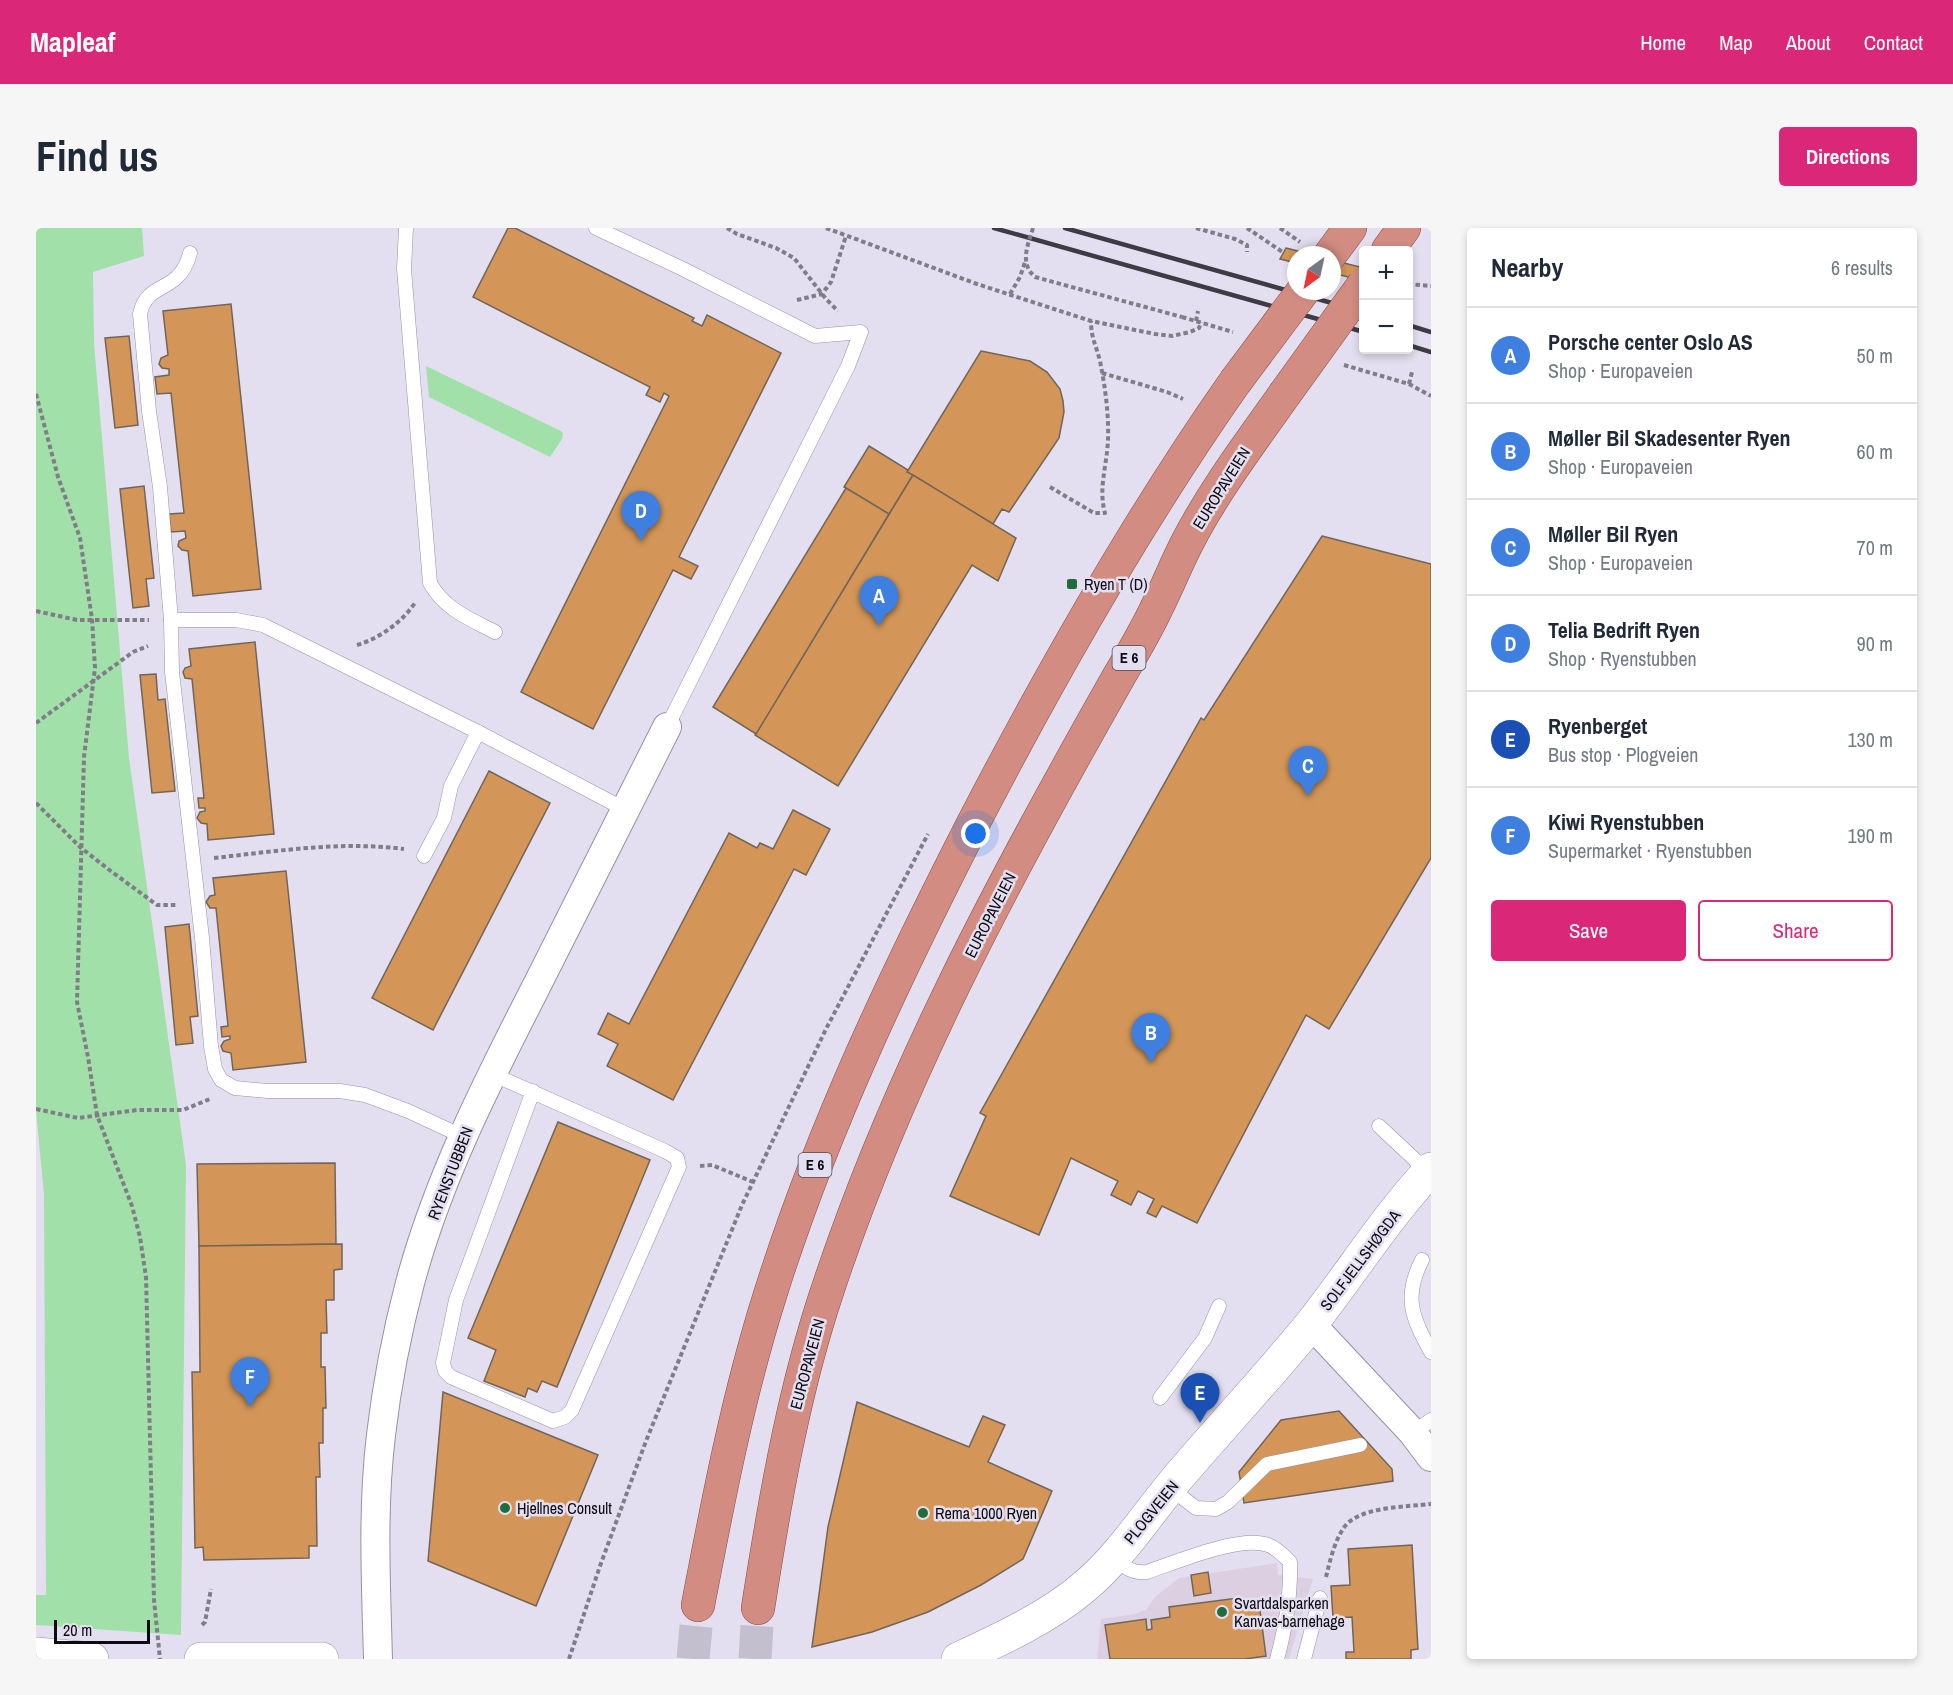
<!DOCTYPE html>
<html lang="en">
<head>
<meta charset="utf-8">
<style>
	body { margin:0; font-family:"Archivo Narrow",sans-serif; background:#f6f6f7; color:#1f2937 }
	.controls { position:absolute; right:18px; top:18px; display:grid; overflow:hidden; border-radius:6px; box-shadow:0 3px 9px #0003 }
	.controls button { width:54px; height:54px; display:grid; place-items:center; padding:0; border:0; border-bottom:2px solid #e0e1e3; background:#fff; color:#1f2937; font:30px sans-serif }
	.compass { position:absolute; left:1251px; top:18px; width:54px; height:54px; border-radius:50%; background:#fff; box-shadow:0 3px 9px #0003; rotate:213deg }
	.scale { position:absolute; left:18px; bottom:15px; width:96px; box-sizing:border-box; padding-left:6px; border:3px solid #0d0b11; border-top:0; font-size:16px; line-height:21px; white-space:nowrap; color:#0d0b11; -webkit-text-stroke:4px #e4dff0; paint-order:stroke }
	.you { position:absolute; left:940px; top:606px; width:21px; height:21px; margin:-15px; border:4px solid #fff; border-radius:50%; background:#1a73e8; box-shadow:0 0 0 9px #1a73e833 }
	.badge { display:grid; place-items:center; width:39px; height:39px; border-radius:50%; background:#db2777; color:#fff; font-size:20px; font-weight:700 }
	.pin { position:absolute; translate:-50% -50px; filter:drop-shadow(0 2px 3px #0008) }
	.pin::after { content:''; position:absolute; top:32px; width:21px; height:18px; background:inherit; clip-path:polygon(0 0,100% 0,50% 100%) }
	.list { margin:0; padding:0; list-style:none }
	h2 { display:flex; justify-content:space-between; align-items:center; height:78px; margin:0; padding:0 24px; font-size:26px }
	h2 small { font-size:20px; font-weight:400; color:#747a83 }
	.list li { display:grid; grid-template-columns:39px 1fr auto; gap:18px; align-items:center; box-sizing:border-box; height:96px; padding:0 24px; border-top:2px solid #e0e1e3 }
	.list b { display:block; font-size:22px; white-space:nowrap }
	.list p { margin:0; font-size:20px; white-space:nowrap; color:#747a83 }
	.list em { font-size:20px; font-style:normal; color:#747a83 }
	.actions { display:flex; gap:12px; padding:18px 24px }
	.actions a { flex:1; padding:14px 0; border:2px solid #db2777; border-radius:6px; text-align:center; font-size:21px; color:#db2777 }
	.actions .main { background:#db2777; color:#fff }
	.map { position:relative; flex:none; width:1395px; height:1431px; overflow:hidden; border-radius:6px }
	header { display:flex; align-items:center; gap:36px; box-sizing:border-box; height:84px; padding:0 30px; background:#db2777; color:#fff }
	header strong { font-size:28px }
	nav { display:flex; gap:33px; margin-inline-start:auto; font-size:21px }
	.intro { display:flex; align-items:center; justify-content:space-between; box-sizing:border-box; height:144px; padding:0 36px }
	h1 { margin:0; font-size:42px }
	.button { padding:15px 27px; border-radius:6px; background:#db2777; color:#fff; font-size:21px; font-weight:700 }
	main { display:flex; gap:36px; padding:0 36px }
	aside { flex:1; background:#fff; border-radius:6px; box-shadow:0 3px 9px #0003 }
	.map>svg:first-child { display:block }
	.education { fill:#dccfe2 }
	.green { fill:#a1e0a9 }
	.building { fill:#d39658; stroke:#716559; stroke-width:1.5 }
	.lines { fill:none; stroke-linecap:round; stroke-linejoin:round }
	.trunk-tunnel { stroke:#c4bfcf; stroke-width:33; stroke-dasharray:33 16; stroke-linecap:butt }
	.service-casing { stroke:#9692a1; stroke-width:15 }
	.minor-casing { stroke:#9692a1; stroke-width:30 }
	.tertiary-casing { stroke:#9692a1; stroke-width:34 }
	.trunk-casing { stroke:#854d46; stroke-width:34 }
	.path { stroke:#807d89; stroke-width:4; stroke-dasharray:4.5 3; stroke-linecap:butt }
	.service { stroke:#fff; stroke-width:14 }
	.minor { stroke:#fff; stroke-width:28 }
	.tertiary { stroke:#fff; stroke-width:33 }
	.trunk { stroke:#d28c82; stroke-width:33 }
	.rail { stroke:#3d3b43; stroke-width:4.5 }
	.trunk-bridge-casing { stroke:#854d46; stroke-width:34; stroke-linecap:butt }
	.path-bridge { stroke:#807d89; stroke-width:4; stroke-dasharray:4.5 3; stroke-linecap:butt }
	.trunk-bridge { stroke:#d28c82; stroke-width:33 }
	.poi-dot { fill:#206d3d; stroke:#e4dff0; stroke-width:2 }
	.labels { text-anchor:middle; stroke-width:5; stroke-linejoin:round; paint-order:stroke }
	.shield { fill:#e4dff0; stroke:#4e4b54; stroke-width:1.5 }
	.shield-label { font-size:15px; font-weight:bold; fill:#0d0b11 }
	.street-label { font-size:16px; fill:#0d0b11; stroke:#e4dff0 }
	.poi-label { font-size:16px; fill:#0d0b11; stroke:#e4dff0; text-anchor:start }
</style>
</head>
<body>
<header>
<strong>Mapleaf</strong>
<nav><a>Home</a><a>Map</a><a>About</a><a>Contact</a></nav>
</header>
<div class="intro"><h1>Find us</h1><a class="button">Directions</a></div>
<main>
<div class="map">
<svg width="1395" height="1431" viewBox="0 0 1395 1431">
	<rect width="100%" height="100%" fill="#e4dff0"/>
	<polygon class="education" points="1241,1335 1242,1347 1277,1351 1253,1431 1061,1431 1065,1391 1099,1386 1110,1382 1119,1369 1143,1350"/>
	<g class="green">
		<polygon points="0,0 106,0 108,28 57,44 58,115 93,530 150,937 145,1407 0,1397 0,1367 10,1367 8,967 0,882"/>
		<polygon points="390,138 525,203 527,206 526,211 514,229 393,169"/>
	</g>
	<g class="building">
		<polygon points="472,0 479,0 658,90 656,93 666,98 671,87 745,125 643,329 662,338 655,351 637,342 557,501 485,464 633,168 628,165 624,174 610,167 614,159 437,69"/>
		<polygon points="1250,20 1277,27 1260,27 1260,35 1244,31"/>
		<polygon points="1296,32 1328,40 1328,53 1296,45"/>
		<polygon points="195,76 225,361 157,368 152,323 146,322 142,318 143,313 150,310 149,303 135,304 133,286 148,285 135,165 121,166 119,149 133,147 133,141 126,140 123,136 125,130 132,127 127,83"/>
		<polygon points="93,108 102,197 79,200 69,110"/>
		<polygon points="945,123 994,133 1011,144 1024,161 1027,173 1028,184 1023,210 973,284 966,281 957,296 871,244"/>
		<polygon points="833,218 872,242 871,244 877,247 853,286 808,259"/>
		<polygon points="877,247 980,310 962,353 936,337 802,558 719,507"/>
		<polygon points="108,258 118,350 110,351 113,378 97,380 84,261"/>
		<polygon points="810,260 853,286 720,506 677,479"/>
		<polygon points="1286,308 1395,336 1395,630 1293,801 1270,787 1161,995 1126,978 1120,989 1111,985 1118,971 1102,963 1095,977 1075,967 1082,953 1035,930 1003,1007 914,968 950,888 944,885 1165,490 1168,492"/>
		<polygon points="219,414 238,606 172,612 171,596 165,595 161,590 164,584 169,583 169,580 163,580 162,570 168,570 156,451 149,450 147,444 149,440 155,438 153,421"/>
		<polygon points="120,446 122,472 129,471 139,563 116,565 104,447"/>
		<polygon points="453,543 514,575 397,802 336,770"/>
		<polygon points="757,582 794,601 770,647 758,641 637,872 571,838 582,816 562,806 572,785 593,796 693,605 721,620 724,615 737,621"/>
		<polygon points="250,643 270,834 197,842 195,825 187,823 185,818 188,813 194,811 194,808 186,809 185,799 192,798 180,680 174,680 170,674 174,668 179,667 177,650"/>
		<polygon points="153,696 162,788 154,789 157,815 140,817 129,699"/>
		<polygon points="522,894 614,932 521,1159 506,1153 501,1164 492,1160 489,1169 448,1153 460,1122 432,1110"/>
		<polygon points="299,935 300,1016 163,1018 161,936"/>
		<polygon points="306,1016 306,1041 298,1042 298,1072 290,1072 291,1105 285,1105 285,1139 289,1139 290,1180 287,1180 287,1215 283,1215 284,1249 280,1249 281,1318 273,1318 273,1330 168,1332 167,1319 159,1320 156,1144 164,1144 163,1018"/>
		<polygon points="407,1164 562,1227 500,1378 392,1333"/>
		<polygon points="821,1174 933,1219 947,1188 969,1197 952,1234 1016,1263 987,1331 945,1357 892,1384 836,1404 776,1419 792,1299"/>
		<polygon points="1303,1183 1356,1241 1357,1253 1208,1275 1203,1244 1245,1192"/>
		<polygon points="1376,1317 1382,1421 1375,1422 1375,1431 1310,1431 1310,1424 1318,1424 1316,1389 1297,1390 1295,1358 1314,1357 1312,1321"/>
		<polygon points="1172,1344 1175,1365 1158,1368 1155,1347"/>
		<polygon points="1202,1370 1203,1378 1223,1375 1230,1428 1209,1431 1074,1431 1069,1397 1110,1391 1111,1402 1116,1401 1115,1392 1134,1389 1133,1379"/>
	</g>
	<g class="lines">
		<g class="trunk-tunnel">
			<polyline points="657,1431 662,1377"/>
			<polyline points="719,1431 722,1380"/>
		</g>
		<g class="service-casing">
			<g id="service">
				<path d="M370,0L368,41L394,355C408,381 434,391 459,404"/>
				<polyline points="560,0 647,41 779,108 825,104 812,138 631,499"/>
				<path d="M154,25C152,33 147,44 140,50C125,63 109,62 104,86L113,183L124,259L135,392L136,444L166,710L175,818L179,841L185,852L199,860L232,863H304L329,867L372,883L426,908"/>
				<polyline points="135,392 200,392 227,397 442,504 590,582"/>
				<polyline points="388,628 408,590 415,558 442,504"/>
				<polyline points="456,846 629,923 641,930 643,939 536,1182 529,1189 517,1193 415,1149 409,1143 407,1135 420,1072 497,863"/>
				<polyline points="1343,898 1392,944"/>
				<path d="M1386,1032C1367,1069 1376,1090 1395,1124"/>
				<polyline points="1124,1170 1169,1110 1183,1078"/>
				<polyline points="1377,1205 1395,1192"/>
				<polyline points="1134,1260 1160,1280 1180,1281 1192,1274 1231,1236 1324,1217"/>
				<path d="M1077,1329C1089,1339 1096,1346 1111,1344C1140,1334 1204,1307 1232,1317C1241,1320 1248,1328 1254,1334C1255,1368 1250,1398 1241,1431"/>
				<polyline points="1268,1431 1284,1370"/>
			</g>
		</g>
		<g class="minor-casing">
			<g id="minor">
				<polyline points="1275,1096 1377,1205 1395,1229"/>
				<path d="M342,1431C340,1357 336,1281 345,1207C351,1156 361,1104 374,1055C402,950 452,853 501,757C544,671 588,585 631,499"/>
			</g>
		</g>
		<g class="tertiary-casing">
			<g id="tertiary">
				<polyline points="0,1426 56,1431"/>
				<polyline points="165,1431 286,1431"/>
				<path d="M922,1431C963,1412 1013,1389 1048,1359C1083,1330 1110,1288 1139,1253C1184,1200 1232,1149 1276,1095C1316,1044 1351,988 1395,941"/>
			</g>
		</g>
		<g class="trunk-casing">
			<g id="trunk">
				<polyline points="1352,22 1368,0"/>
				<polyline points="1294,27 1314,0"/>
				<path d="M662,1377C682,1273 702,1168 734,1067C786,901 861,744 940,590C1018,440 1102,292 1199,154"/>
				<path d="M722,1380C738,1278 755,1177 786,1079C857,857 968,651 1082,450C1096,426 1110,403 1121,379C1132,357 1141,334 1152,313C1179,261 1215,214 1248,167"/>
			</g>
		</g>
		<g class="path">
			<polyline points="691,0 701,6 740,20 758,30 790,71 802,83"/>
			<polyline points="790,0 941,56 1055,93 1119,106 1136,108 1154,104 1163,100 1165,94"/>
			<polyline points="1160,0 1199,11 1211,17 1211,24"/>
			<polyline points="1211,0 1248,25"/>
			<polyline points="1244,0 1264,14"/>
			<polyline points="1372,56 1395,58"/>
			<polyline points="974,66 984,49 989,34"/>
			<polyline points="761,72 786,66 795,54 810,8"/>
			<polyline points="1146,89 1197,104"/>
			<polyline points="1160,93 1162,83"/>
			<polyline points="1308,137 1373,156 1395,168"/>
			<polyline points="1066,145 1131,164 1147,171"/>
			<polyline points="1373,156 1376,144"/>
			<polyline points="0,166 22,249 44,310 56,391 59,440 48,529 41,774 52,829 61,887 96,978 104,1009 110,1049 118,1372 124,1431"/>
			<path d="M1014,259L1058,285H1069C1062,261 1071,237 1072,212C1073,186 1069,158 1064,133C1060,117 1055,110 1055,93"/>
			<polyline points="0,383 41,392 113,392"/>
			<path d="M321,417C344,410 365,395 379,375"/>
			<polyline points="0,495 97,424 112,418"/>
			<polyline points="0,575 44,619 72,641 121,677 141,677"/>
			<path d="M178,630C241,623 305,613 368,621"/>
			<polyline points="0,881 42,890 101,882 147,882 174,871"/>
			<polyline points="664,938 676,937 717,954"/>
			<path d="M1290,1349C1294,1333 1298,1315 1307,1301C1321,1278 1371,1279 1395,1276"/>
			<polyline points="166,1397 169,1394 175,1361"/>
			<polyline points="533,1431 564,1338 610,1213 706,977 790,801 892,606"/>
		</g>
		<use href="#service" class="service"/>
		<use href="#minor" class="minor"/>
		<use href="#tertiary" class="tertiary"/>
		<use href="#trunk" class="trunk"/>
		<g class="rail">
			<polyline points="958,0 1328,104"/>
			<polyline points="1029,0 1328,84"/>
			<polyline points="1372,97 1395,104"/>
			<polyline points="1372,117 1395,124"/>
		</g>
		<g class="trunk-bridge-casing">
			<g id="trunk-bridge">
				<polyline points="1199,154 1267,63"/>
				<polyline points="1248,167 1328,56"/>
			</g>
		</g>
		<path class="path-bridge" d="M997,0C992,17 983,35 999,49L1146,89"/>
		<use href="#trunk-bridge" class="trunk-bridge"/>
	</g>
	<g class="poi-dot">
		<rect x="1030" y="350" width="12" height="12" rx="3"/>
		<circle cx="469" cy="1280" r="6"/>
		<circle cx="887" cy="1285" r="6"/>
		<circle cx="1186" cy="1384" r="6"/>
	</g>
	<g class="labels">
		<g class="shield">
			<rect x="1076.5" y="418" width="33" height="24" rx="4.5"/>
			<rect x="762.5" y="925" width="33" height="24" rx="4.5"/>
		</g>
		<g class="shield-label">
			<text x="1093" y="435">E 6</text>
			<text x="779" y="942">E 6</text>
		</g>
		<g class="street-label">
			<text transform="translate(1185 260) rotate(-58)" y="6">EUROPAVEIEN</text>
			<text transform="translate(954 687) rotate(-63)" y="6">EUROPAVEIEN</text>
			<text transform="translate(414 945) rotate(-69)" y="6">RYENSTUBBEN</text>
			<text transform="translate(1324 1032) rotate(-53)" y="6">SOLFJELLSHØGDA</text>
			<text transform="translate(771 1136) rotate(-75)" y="6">EUROPAVEIEN</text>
			<text transform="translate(1115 1284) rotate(-51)" y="6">PLOGVEIEN</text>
		</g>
		<g class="poi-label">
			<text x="1048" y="362">Ryen T (D)</text>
			<text x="481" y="1286">Hjellnes Consult</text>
			<text x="899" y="1291">Rema 1000 Ryen</text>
			<text x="1198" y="1381">Svartdalsparken<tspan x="1198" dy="18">Kanvas-barnehage</tspan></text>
		</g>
	</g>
</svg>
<div class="controls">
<button>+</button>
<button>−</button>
</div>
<svg class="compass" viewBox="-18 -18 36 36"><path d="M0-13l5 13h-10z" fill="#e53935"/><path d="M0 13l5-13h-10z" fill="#747a83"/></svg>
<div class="scale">20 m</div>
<div class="you"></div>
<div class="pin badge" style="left:843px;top:398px;background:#3f7fe0">A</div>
<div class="pin badge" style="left:1115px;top:835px;background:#3f7fe0">B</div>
<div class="pin badge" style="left:1272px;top:568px;background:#3f7fe0">C</div>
<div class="pin badge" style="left:605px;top:313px;background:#3f7fe0">D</div>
<div class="pin badge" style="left:1164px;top:1195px;background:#1a4fb4">E</div>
<div class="pin badge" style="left:214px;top:1179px;background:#3f7fe0">F</div>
</div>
<aside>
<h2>Nearby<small>6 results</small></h2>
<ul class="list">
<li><span class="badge" style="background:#3f7fe0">A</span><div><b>Porsche center Oslo AS</b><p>Shop · Europaveien</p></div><em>50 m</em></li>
<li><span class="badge" style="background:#3f7fe0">B</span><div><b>Møller Bil Skadesenter Ryen</b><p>Shop · Europaveien</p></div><em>60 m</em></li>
<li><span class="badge" style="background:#3f7fe0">C</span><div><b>Møller Bil Ryen</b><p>Shop · Europaveien</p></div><em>70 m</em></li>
<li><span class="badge" style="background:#3f7fe0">D</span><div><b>Telia Bedrift Ryen</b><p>Shop · Ryenstubben</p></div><em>90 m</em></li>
<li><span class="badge" style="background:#1a4fb4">E</span><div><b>Ryenberget</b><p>Bus stop · Plogveien</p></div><em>130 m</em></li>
<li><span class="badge" style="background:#3f7fe0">F</span><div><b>Kiwi Ryenstubben</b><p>Supermarket · Ryenstubben</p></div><em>190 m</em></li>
</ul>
<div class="actions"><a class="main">Save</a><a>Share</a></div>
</aside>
</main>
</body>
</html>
